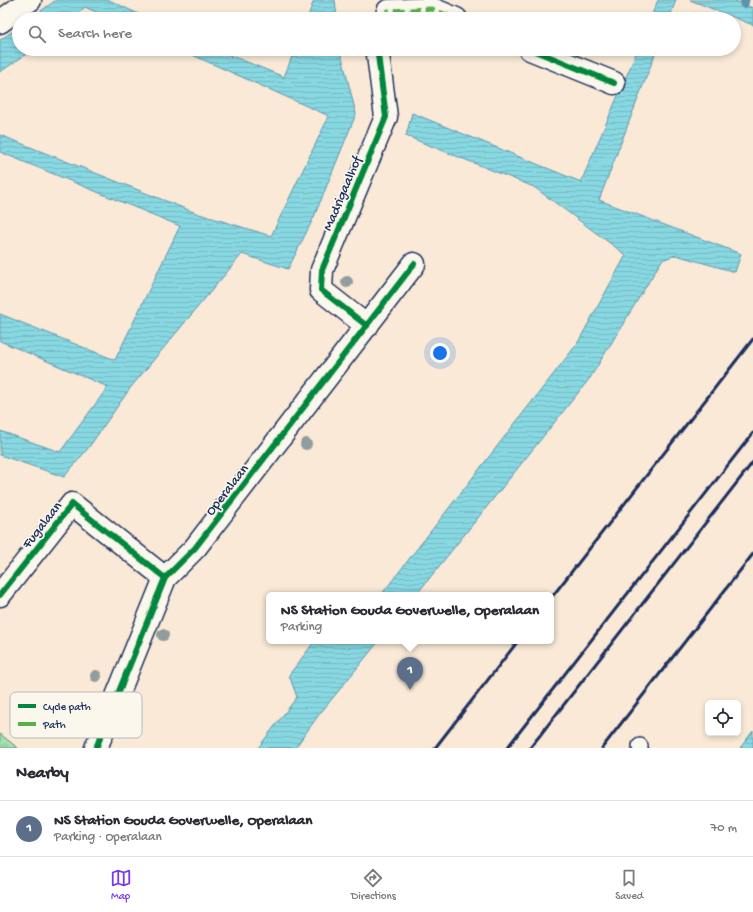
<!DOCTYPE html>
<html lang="en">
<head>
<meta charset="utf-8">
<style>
	body { margin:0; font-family:"Gochi Hand",sans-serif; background:#f7f7f7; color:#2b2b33 }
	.controls { position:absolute; right:12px; bottom:12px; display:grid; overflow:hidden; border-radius:6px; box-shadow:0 2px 6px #0003 }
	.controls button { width:36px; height:36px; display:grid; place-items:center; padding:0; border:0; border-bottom:1px solid #e1e1e2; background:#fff; color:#2b2b33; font:20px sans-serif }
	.you { position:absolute; left:440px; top:353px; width:14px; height:14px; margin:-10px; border:3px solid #fff; border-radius:50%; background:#1a73e8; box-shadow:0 0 0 6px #1a73e833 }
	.badge { display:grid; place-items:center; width:26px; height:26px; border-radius:50%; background:#7c3aed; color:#fff; font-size:13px; font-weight:700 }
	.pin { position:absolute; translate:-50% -33px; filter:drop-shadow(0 1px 2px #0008) }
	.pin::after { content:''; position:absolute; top:21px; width:14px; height:12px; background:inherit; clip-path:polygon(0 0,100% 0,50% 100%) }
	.popup { position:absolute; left:266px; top:592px; width:288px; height:52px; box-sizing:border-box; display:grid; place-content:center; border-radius:6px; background:#fff; filter:drop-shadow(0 1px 3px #0005); font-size:13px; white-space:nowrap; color:#7c7c81 }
	.popup b { font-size:15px; color:#2b2b33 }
	.popup::after { content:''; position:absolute; left:50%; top:100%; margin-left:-8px; border:8px solid transparent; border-top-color:#fff }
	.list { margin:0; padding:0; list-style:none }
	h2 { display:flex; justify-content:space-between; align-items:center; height:52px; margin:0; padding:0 16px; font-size:17px }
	h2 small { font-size:13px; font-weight:400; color:#7c7c81 }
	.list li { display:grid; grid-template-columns:26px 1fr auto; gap:12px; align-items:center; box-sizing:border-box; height:56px; padding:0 16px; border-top:1px solid #e1e1e2 }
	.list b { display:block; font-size:15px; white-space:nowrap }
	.list p { margin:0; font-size:13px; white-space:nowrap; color:#7c7c81 }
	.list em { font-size:13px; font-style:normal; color:#7c7c81 }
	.icon { flex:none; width:22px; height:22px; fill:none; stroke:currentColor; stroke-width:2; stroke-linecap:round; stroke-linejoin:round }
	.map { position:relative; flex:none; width:753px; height:748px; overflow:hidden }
	.search { position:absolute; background:#fff; box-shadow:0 2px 6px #0003; left:12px; right:12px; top:12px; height:44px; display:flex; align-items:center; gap:10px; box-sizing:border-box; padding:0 14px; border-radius:22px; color:#7c7c81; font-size:15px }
	.sheet { height:108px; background:#fff }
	nav { display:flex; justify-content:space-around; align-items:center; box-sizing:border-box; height:56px; border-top:1px solid #e1e1e2; background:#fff; font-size:11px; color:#7c7c81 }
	nav a { display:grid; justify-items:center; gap:2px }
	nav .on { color:#7c3aed }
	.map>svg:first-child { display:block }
	.grass { fill:url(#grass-tufts); stroke:#608984 }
	.water { fill:url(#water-rules); stroke:#5c94ad }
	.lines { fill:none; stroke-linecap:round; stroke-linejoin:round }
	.stream { stroke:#5c94ad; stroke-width:9 }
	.service-casing { stroke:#1b2f5e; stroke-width:18 }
	.minor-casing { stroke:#1b2f5e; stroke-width:25 }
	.service { stroke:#fbf7ec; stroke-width:15 }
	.minor { stroke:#fbf7ec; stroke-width:22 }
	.rail { stroke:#1b2f5e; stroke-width:3 }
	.quiet { stroke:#55b248; stroke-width:5; stroke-dasharray:10 5; stroke-linecap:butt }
	.cycleway-casing { stroke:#fbf7ec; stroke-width:8 }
	.cycleway { stroke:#00873e; stroke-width:6 }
	.tree { fill:#929b9e }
	.labels { text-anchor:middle; stroke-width:3.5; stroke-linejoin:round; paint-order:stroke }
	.street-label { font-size:14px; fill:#1b2f5e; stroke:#fbf7ec }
	.key { fill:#fbf7ec; stroke:#b8bbc1; stroke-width:1 }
	.key-label { font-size:11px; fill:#1b2f5e }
</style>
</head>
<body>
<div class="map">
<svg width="753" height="748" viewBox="0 0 753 748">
	<defs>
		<pattern id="grass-tufts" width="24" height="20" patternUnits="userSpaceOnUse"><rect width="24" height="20" fill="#a4e3ab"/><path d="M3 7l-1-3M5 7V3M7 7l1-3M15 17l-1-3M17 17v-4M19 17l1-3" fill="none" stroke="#8dc396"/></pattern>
		<pattern id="water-rules" width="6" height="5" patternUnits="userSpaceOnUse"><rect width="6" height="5" fill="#88d8e2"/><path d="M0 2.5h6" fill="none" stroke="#75bac4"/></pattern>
	</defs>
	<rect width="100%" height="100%" fill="#f9e9d6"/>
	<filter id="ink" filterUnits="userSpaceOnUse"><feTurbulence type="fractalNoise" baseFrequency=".025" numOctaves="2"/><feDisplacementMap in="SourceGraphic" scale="8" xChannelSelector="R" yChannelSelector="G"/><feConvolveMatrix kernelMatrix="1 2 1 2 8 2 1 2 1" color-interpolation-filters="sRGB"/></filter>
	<g filter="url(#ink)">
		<polygon class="grass" points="0,734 18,748 0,748"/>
		<g class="water">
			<polygon points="56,0 109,0 149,19 111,19 85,7 71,19 30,19"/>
			<polygon points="314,0 335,0 337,19 307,19"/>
			<polygon points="658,0 676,0 669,19 650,19"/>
			<polygon points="690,0 733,0 753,8 753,25"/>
			<polygon points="19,27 19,49 34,49 0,72 0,40"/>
			<polygon points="179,49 215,49 284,77 295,49 340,49 356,114 314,217 288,269 242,254 131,387 89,447 64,477 0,455 0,431 60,452 108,387 0,341 0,314 115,360 180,226 0,152 0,135 196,213 271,236 329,116"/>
			<polygon points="638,49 657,49 599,200 741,254 735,272 676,255 662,260 590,378 416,595 381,595 577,344 626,255 534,187 406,136 412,113 581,182"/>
			<polygon points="345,641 379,641 318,716 295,748 258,748 297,697 289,675 314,642"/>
			<polygon points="753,731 753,748 740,748"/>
		</g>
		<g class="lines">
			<polyline class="stream" points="744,4 745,0"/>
			<g class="service-casing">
				<polyline id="service" points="640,748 640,746"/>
			</g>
			<g class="minor-casing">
				<g id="minor">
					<polyline points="386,19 388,11 432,9 456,19"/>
					<polyline points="0,22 30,0"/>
					<polyline points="530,49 614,83"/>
					<polyline points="367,326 321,290 322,270 386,117 378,55 380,49"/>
					<polyline points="0,595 72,504 165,578"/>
					<polyline points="96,748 165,578 195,548 414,264"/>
				</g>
			</g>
			<use href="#service" class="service"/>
			<use href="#minor" class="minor"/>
			<g class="rail">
				<polyline points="551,598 753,339"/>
				<polyline points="435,748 518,641"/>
				<polyline points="507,748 753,433"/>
				<polyline points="530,748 753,462"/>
				<polyline points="602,748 753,554"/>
			</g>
			<polyline class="quiet" points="386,19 388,11 432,9 456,19"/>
			<g class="cycleway-casing">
				<g id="cycleway">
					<polyline points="530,49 614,83"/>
					<polyline points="367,326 321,290 322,270 386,117 378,55 380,49"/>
					<polyline points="0,595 72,504 165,578"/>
					<polyline points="96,748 165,578 195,548 414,264"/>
				</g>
			</g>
			<use href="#cycleway" class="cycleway"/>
		</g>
		<g class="tree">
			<circle cx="347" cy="282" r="6"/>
			<circle cx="306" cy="444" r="6"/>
			<circle cx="163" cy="635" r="6"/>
			<circle cx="96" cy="676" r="6"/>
		</g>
	</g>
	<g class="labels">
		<g class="street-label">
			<text transform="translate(341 193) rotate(-67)" y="5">Madrigaalhof</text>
			<text transform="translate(226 489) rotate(-52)" y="5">Operalaan</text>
			<text transform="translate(41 524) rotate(-52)" y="5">Fugalaan</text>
		</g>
	</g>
	<rect x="10" y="692" width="132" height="46" rx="6" class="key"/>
	<rect x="18" y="704" width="18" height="4" fill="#00873e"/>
	<rect x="18" y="722" width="18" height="4" fill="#55b248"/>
	<g class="key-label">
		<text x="43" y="710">Cycle path</text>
		<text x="43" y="728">Path</text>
	</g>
</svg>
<div class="controls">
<button><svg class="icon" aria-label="locate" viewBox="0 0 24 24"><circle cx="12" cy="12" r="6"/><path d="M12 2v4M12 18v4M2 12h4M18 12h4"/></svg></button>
</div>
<div class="you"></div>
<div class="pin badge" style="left:410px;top:690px;background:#5c6f8a">1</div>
<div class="popup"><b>NS Station Gouda Goverwelle, Operalaan</b>Parking</div>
<div class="search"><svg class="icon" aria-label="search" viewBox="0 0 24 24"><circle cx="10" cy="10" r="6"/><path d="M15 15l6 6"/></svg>Search here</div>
</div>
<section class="sheet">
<h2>Nearby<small></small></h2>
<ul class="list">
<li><span class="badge" style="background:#5c6f8a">1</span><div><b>NS Station Gouda Goverwelle, Operalaan</b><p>Parking · Operalaan</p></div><em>70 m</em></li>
</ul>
</section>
<nav>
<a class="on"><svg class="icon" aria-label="map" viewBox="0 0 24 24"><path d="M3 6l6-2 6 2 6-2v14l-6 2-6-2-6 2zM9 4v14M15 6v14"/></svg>Map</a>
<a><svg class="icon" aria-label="directions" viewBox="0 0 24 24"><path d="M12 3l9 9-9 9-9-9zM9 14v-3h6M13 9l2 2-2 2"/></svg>Directions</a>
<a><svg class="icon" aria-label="saved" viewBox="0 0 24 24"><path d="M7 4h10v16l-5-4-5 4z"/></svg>Saved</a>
</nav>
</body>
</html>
